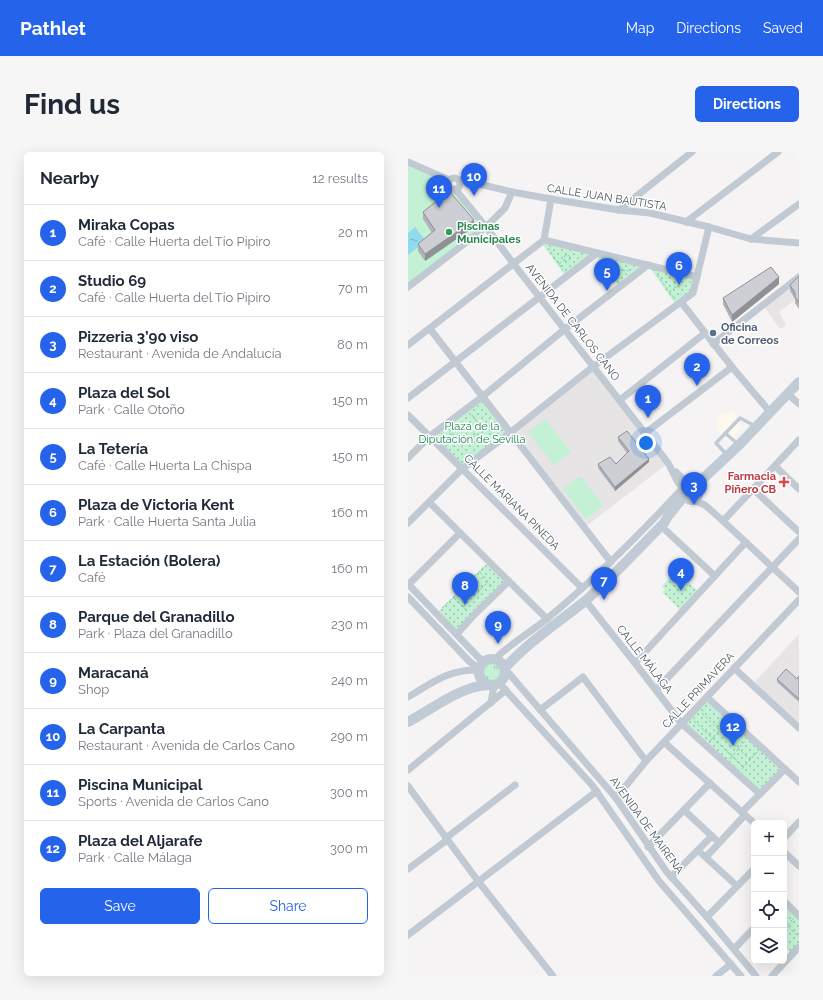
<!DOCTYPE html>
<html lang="en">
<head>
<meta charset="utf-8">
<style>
	body { margin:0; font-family:Raleway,sans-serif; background:#f6f6f7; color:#1f2937 }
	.controls { position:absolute; right:12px; bottom:12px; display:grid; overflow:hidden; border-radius:6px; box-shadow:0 4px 16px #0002 }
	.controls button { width:36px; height:36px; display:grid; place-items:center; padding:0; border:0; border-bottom:1px solid #e0e1e3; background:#fff; color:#1f2937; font:20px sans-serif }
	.you { position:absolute; left:238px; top:291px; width:14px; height:14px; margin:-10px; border:3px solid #fff; border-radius:50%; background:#1a73e8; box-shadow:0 0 0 6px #1a73e833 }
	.badge { display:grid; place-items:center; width:26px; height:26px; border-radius:50%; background:#2563eb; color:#fff; font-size:13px; font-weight:700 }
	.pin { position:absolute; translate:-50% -33px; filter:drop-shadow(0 1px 2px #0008) }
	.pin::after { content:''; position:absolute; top:21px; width:14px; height:12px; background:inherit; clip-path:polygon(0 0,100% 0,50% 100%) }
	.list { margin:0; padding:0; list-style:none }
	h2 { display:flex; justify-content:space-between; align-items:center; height:52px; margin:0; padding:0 16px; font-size:17px }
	h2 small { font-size:13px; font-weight:400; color:#747a83 }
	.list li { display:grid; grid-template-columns:26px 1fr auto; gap:12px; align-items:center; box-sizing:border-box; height:56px; padding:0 16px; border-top:1px solid #e0e1e3 }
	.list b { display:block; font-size:15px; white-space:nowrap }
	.list p { margin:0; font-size:13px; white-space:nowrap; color:#747a83 }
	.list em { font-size:13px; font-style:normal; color:#747a83 }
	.actions { display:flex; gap:8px; padding:12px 16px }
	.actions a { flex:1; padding:9px 0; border:1px solid #2563eb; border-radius:6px; text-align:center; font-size:14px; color:#2563eb }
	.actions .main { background:#2563eb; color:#fff }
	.icon { flex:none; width:22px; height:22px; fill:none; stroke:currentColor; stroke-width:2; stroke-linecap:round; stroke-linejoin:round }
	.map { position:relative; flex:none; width:391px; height:824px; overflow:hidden; border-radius:6px }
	header { display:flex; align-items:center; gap:24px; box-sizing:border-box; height:56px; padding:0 20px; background:#2563eb; color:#fff }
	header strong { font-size:19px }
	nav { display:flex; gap:22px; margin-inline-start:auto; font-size:14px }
	.intro { display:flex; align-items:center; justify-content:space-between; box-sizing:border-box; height:96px; padding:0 24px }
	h1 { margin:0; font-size:28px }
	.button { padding:10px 18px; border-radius:6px; background:#2563eb; color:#fff; font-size:14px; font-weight:700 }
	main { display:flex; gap:24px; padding:0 24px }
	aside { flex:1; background:#fff; border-radius:6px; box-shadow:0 4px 16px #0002 }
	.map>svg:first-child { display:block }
	.commercial { fill:#fdf9ef }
	.education { fill:#e6e4e5 }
	.grass { fill:url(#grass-tufts) }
	.park { fill:url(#park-dots) }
	.pitch { fill:#c3f1d5 }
	.water { fill:url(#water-ripples) }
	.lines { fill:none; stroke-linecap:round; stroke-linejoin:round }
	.path { stroke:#7ad0a6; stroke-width:1; stroke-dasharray:3 2; stroke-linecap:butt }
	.lane { stroke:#c1cad2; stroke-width:3.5 }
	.street { stroke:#c1cad2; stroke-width:7 }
	.secondary { stroke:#c1cbd6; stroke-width:10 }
	.wall { fill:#b0b2b7 }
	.shaded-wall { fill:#909195 }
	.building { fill:#cdcfd5; stroke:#909195 }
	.leisure-dot { fill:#2e9e5b; stroke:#fff; stroke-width:1.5 }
	.service-dot { fill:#5c6f8a; stroke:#fff; stroke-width:1.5 }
	.health-dot { fill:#e0444e; stroke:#fff; stroke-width:1.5 }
	.labels { text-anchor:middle; stroke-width:3; stroke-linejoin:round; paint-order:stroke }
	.street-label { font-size:11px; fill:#4a5661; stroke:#fff }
	.leisure-label { font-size:11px; font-weight:bold; fill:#27864d; stroke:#fff; text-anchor:start }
	.service-label { font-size:11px; font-weight:bold; fill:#4e5e75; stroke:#fff; text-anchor:start }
	.park-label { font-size:11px; fill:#17864f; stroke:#fff }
	.health-label { font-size:11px; font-weight:bold; fill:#be3a42; stroke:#fff; text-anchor:end }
</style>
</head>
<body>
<header>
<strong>Pathlet</strong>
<nav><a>Map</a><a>Directions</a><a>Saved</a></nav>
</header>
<div class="intro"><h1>Find us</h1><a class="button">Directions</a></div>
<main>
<aside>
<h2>Nearby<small>12 results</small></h2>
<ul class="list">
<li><span class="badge">1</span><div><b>Miraka Copas</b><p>Café · Calle Huerta del Tío Pipiro</p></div><em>20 m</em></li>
<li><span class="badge">2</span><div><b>Studio 69</b><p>Café · Calle Huerta del Tío Pipiro</p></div><em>70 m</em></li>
<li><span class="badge">3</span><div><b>Pizzeria 3’90 viso</b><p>Restaurant · Avenida de Andalucía</p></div><em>80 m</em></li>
<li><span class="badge">4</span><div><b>Plaza del Sol</b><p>Park · Calle Otoño</p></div><em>150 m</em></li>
<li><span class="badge">5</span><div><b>La Tetería</b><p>Café · Calle Huerta La Chispa</p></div><em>150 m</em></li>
<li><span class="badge">6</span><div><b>Plaza de Victoria Kent</b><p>Park · Calle Huerta Santa Julia</p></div><em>160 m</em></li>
<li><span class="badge">7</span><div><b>La Estación (Bolera)</b><p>Café</p></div><em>160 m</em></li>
<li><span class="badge">8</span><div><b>Parque del Granadillo</b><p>Park · Plaza del Granadillo</p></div><em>230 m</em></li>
<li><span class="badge">9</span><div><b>Maracaná</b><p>Shop</p></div><em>240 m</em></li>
<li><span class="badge">10</span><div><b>La Carpanta</b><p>Restaurant · Avenida de Carlos Cano</p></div><em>290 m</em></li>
<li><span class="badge">11</span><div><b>Piscina Municipal</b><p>Sports · Avenida de Carlos Cano</p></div><em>300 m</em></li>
<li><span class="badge">12</span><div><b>Plaza del Aljarafe</b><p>Park · Calle Málaga</p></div><em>300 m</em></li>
</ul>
<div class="actions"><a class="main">Save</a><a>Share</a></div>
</aside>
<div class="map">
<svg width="391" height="824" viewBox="0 0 391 824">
	<defs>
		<pattern id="grass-tufts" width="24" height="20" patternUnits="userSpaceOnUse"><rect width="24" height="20" fill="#c3f1d5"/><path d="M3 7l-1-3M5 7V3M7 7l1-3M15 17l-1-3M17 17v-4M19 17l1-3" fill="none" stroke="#a0c6b0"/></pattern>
		<pattern id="park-dots" width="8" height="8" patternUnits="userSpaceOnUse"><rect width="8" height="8" fill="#c3f1d5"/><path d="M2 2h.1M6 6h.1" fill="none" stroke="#a0c6b0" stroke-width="1.8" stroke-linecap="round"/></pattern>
		<pattern id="water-ripples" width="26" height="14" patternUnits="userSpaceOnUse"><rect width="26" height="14" fill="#90daee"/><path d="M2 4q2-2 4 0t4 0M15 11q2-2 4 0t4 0" fill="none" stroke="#78b4c4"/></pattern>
	</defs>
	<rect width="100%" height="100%" fill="#f5f3f3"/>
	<polygon class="commercial" points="323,259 329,264 328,267 334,275 322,289 311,280 308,274 311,270 308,267 314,261 318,264"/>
	<g class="education">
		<polygon points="381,138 387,148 371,160 378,173 372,177 357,156"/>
		<polygon points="186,214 260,311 176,376 103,280"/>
		<polygon points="391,482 391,576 344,533"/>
	</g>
	<circle class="grass" cx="84" cy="520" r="11"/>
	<g class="park">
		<polygon points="136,88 289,125 285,141 268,153 240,113 212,135 187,103 158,125 133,90"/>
		<polygon points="74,245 103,280 54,317 22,284"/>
		<polygon points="81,409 101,429 49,482 29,461"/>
		<polygon points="268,419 292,441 274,460 254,440 257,438 254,434"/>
		<polygon points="300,546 377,617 352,642 274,572"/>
		<polygon points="376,749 391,764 391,795 384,802 376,794"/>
	</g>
	<g class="pitch">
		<polygon points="0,10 40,30 41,35 78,75 0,135"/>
		<polygon points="137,267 163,300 146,313 120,280"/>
		<polygon points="173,324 195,354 178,367 155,337"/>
	</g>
	<polygon class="water" points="7,75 18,89 0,103 0,81"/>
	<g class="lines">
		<g class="path">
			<polyline points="140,96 155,118"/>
			<circle cx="159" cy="106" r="3"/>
			<polyline points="193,109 208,129"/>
			<polyline points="151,112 156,108"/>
			<polyline points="199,116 220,119"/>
			<polyline points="249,123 266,146"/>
			<circle cx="269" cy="133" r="3"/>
			<polyline points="261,140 266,136"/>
			<polyline points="64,263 76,279 91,277"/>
			<polyline points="41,277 52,290 60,288 76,279"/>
			<polyline points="72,420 85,436"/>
			<polyline points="46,446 59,459"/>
			<polyline points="55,455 80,430"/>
			<polyline points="34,456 76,415"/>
			<polyline points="294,561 342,608"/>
			<polyline points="286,569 336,615"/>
			<polyline points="302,589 317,572"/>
			<polyline points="322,607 337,589"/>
			<polyline points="334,617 349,600"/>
			<polyline points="376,771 391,785"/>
			<polyline points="376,777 385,767"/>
			<polyline points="376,792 380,795"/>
		</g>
		<g class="lane">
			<polyline points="317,281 330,292"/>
			<polyline points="319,303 308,291 332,266 347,274"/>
		</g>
		<g class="street">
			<polyline points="0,10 41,28"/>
			<circle cx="46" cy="32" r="6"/>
			<polyline points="51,28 55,28 104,40 143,47 211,58 242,61 301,75 343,87 391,91"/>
			<path d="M47,37L78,75L105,111L260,311C266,321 269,333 279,340"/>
			<polyline points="211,58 284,0"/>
			<polyline points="278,70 370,0"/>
			<polyline points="343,87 391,52"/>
			<polyline points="136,88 289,125"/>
			<polyline points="0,135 78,75 97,56 104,40"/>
			<polyline points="273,150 324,215 362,260"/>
			<polyline points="22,177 203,410"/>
			<polyline points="305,192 391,125"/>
			<polyline points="0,193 136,88 143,47"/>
			<polyline points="380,242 391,252"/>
			<polyline points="0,246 189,101"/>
			<polyline points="212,248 297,181"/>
			<polyline points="0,263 174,436"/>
			<polyline points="236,282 324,215"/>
			<polyline points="0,306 22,284 74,245 157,177 240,113"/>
			<polyline points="367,314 391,337"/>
			<polyline points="268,320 284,336"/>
			<polyline points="345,337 391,380"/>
			<polyline points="285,348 297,353 315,369 391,440"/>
			<polyline points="21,350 139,467"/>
			<polyline points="315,369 391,288"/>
			<polyline points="0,371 54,317 103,280 186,214 285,141 301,75"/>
			<polyline points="253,374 307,424"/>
			<polyline points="0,432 75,510"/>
			<polyline points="0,433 52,381"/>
			<polyline points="0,445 61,509 71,517"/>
			<polyline points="177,448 227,511 274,572 352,642"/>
			<polyline points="49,482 65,464 101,429"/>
			<path d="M87,507C103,491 123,480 140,466C188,426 232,382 274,337"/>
			<polyline points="227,511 338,390"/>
			<polyline points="326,516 391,576"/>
			<polyline points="97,517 208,646 258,719 299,765 348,824"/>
			<polyline points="91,531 184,633 251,729 333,824"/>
			<polyline points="248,538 391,387"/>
			<path d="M0,545C24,531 41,517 71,518"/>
			<polyline points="300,546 391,630"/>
			<polyline points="83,551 86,533"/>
			<polyline points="132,558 175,525 238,609"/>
			<polyline points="257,591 346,671"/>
			<polyline points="0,618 98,538"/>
			<polyline points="0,634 70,729 145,824"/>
			<polyline points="208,646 238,609 391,448"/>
			<polyline points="276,658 307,687"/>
			<polyline points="334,660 377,617"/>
			<polyline points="38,686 107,633"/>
			<polyline points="376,686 391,670"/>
			<polyline points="240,695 302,631"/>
			<polyline points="376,700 391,714"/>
			<polyline points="294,702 329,734"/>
			<polyline points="298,705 337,663"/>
			<polyline points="0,717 39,688"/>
			<polyline points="263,725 304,684"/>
			<polyline points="376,749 391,764"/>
			<polyline points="299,765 346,717"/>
			<polyline points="0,783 189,639"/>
			<polyline points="326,797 346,776"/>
			<polyline points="308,824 323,812"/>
			<polyline points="364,824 391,795"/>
		</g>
		<g class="secondary">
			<polyline points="285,336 331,293 391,230"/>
			<circle cx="284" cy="342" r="6"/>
			<circle cx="84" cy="520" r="13"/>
			<path d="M97,516C120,490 150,471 177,449C205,425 230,397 256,371L260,364L278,342"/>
			<path d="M0,570C24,557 53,534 80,533"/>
		</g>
	</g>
	<g class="wall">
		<polygon points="15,60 66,75 17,109 10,99 10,92 24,81 15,67"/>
		<polygon points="391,124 391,157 387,151 387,147 382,139 382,133"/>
		<polygon points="371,132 324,170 315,152 315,146"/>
		<polygon points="210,285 241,310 207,339 190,316 190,312 208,312 219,301 210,289"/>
		<polygon points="391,524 391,550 369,530 369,527 389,527"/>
	</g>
	<g class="shaded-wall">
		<polygon points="66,68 66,75 17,109 17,102"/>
		<polygon points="371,125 371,132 324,170 324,163"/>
		<polygon points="241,307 241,310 207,339 207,335"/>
	</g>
	<g class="building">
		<polygon points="41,39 66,68 17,102 10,92 27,78 15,60"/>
		<polygon points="363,115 371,125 324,163 315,146"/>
		<polygon points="391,124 391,150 387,145 387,141 382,133"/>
		<polygon points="219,279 241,307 207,335 190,312 202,305 208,312 221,299 210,285"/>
		<polygon points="378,517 389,527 391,524 391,547 369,527"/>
	</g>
	<circle class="leisure-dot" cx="41" cy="80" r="4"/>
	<circle class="service-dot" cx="305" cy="181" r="4"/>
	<path class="health-dot" d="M374 324h4v4h4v4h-4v4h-4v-4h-4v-4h4z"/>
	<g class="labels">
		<g class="street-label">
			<text transform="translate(199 45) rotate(9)" y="4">CALLE JUAN BAUTISTA</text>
			<text transform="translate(165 170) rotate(52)" y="4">AVENIDA DE CARLOS CANO</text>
			<text transform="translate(104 350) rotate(45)" y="4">CALLE MARIANA PINEDA</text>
			<text transform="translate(237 507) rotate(52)" y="4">CALLE MÁLAGA</text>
			<text transform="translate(290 538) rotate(-47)" y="4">CALLE PRIMAVERA</text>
			<text transform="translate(239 673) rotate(54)" y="4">AVENIDA DE MAIRENA</text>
		</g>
		<g class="leisure-label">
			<text x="49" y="78">Piscinas<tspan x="49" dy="13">Municipales</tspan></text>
		</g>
		<g class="service-label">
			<text x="313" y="179">Oficina<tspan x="313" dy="13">de Correos</tspan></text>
		</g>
		<g class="park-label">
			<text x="64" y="278">Plaza de la<tspan x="64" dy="13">Diputación de Sevilla</tspan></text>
		</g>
		<g class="health-label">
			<text x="368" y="328">Farmacia<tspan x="368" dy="13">Piñero CB</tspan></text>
		</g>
	</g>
</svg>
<div class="controls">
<button>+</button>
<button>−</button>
<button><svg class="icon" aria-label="locate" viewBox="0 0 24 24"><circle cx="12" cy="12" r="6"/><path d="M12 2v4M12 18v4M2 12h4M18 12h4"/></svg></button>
<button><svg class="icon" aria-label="layers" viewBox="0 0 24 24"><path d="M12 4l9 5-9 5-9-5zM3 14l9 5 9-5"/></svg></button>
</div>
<div class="you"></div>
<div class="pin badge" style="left:240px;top:266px">1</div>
<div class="pin badge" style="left:289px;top:234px">2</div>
<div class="pin badge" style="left:286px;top:353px">3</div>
<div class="pin badge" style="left:273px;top:439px">4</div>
<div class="pin badge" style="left:199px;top:139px">5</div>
<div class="pin badge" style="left:271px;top:133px">6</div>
<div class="pin badge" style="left:196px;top:448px">7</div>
<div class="pin badge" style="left:57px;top:453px">8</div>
<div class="pin badge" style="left:90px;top:492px">9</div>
<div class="pin badge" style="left:66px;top:44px">10</div>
<div class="pin badge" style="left:31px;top:56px">11</div>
<div class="pin badge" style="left:325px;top:594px">12</div>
</div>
</main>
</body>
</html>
